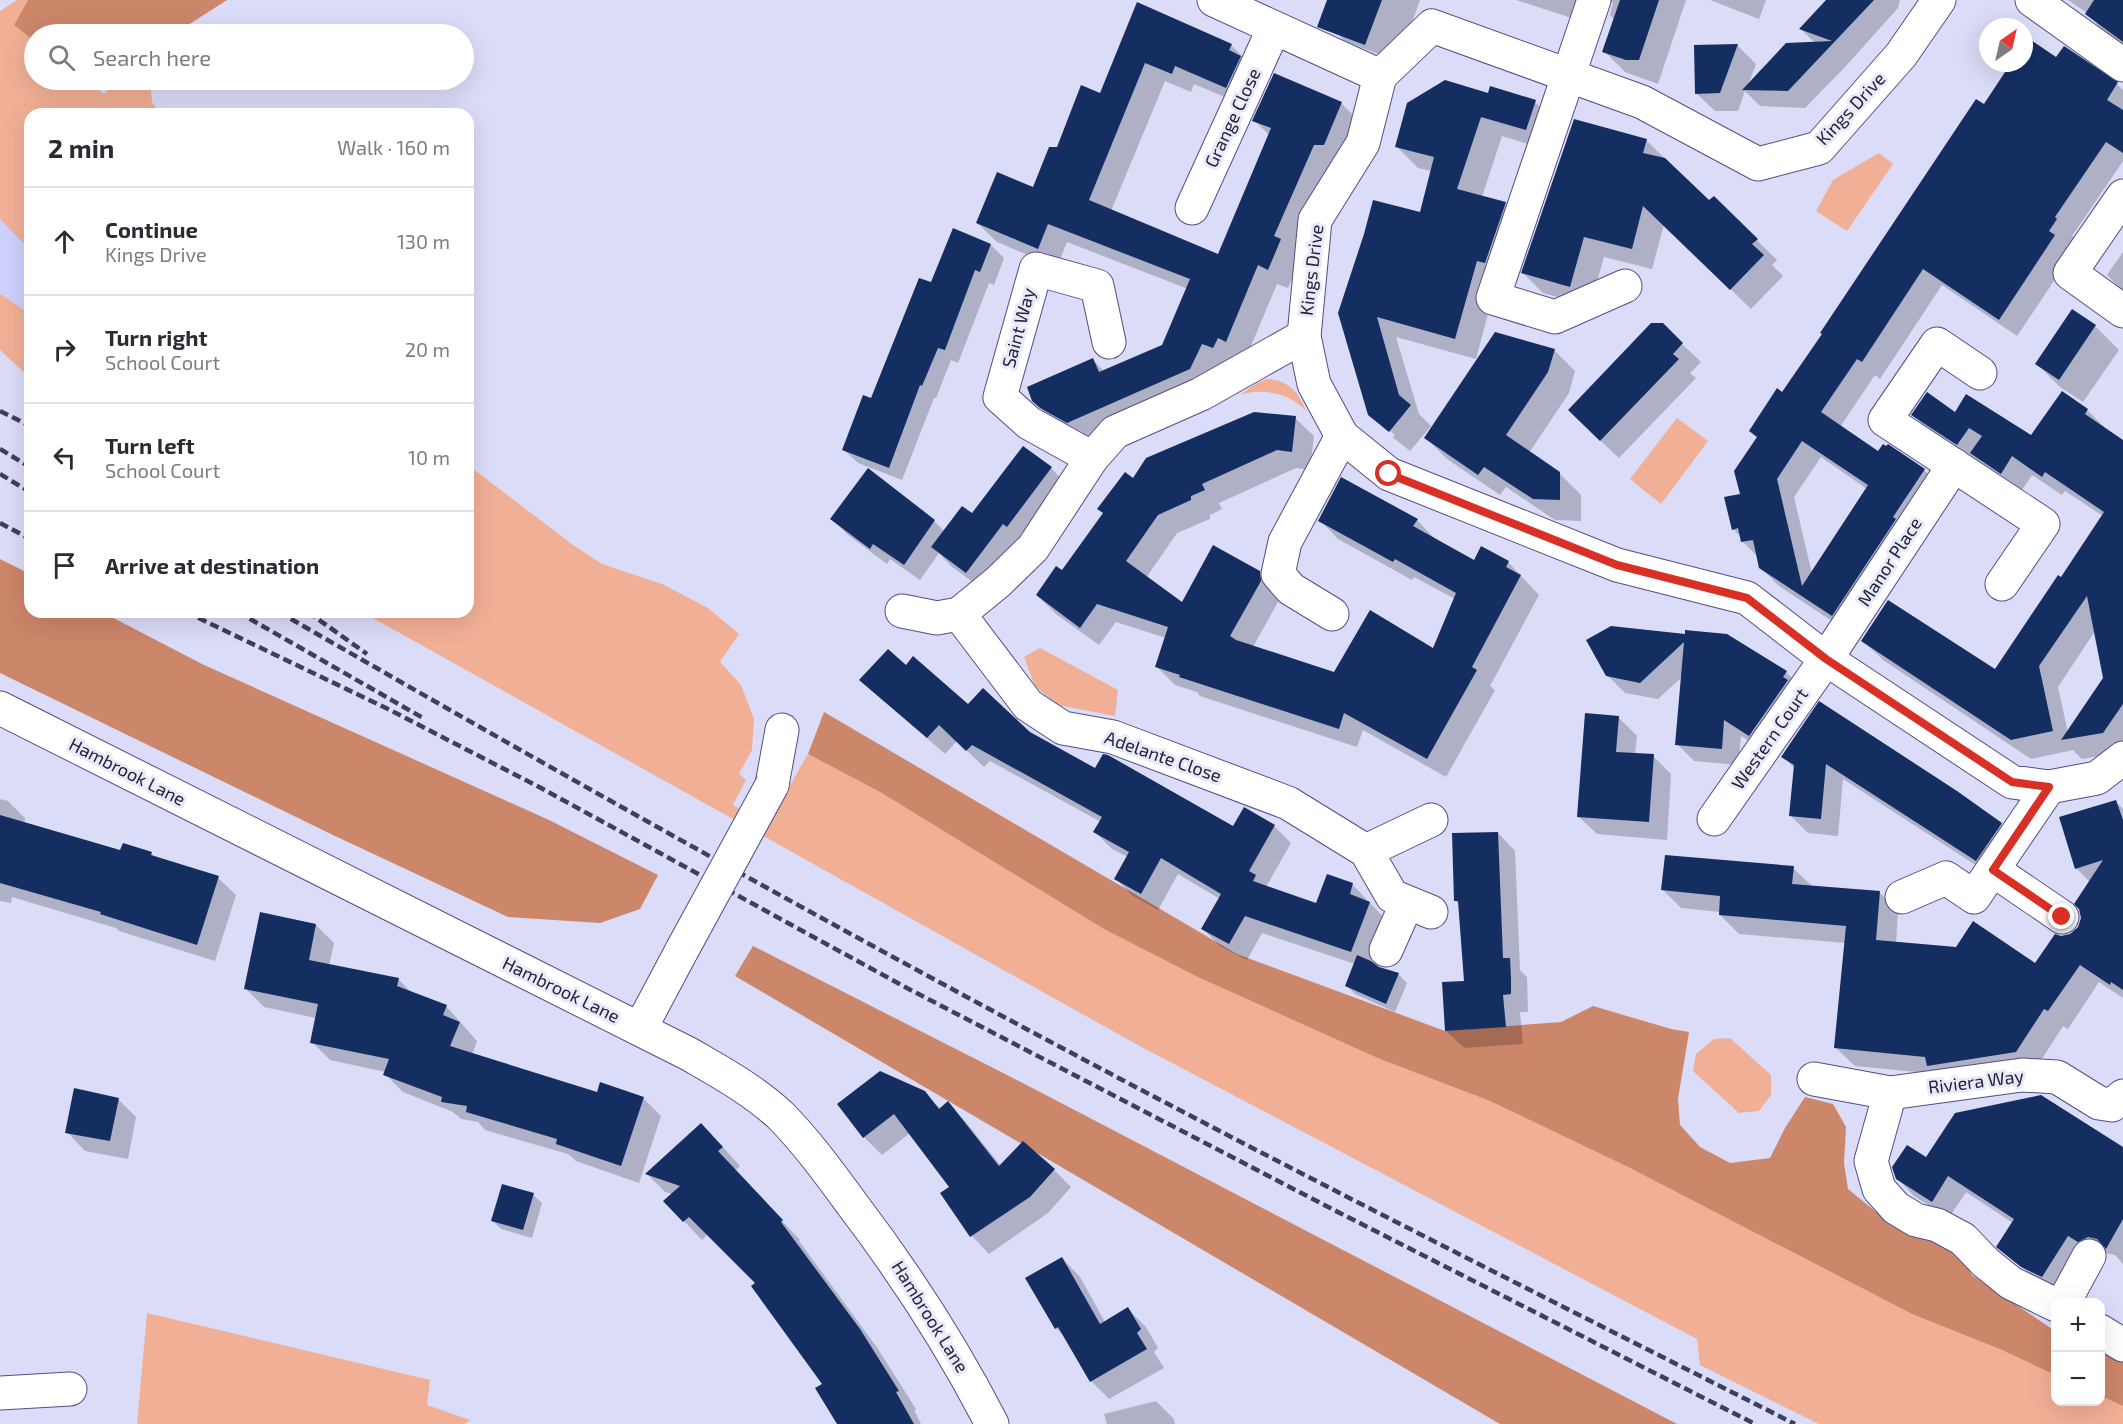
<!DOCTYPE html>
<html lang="en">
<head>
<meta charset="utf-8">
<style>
	body { margin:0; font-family:"Exo 2",sans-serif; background:#f7f7f7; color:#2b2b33 }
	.controls { position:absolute; right:18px; bottom:18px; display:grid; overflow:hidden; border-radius:12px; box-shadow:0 6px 24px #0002 }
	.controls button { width:54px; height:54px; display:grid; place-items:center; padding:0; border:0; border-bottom:2px solid #e1e1e2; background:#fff; color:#2b2b33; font:30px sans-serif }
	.compass { position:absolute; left:1979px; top:18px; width:54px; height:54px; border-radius:50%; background:#fff; box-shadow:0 6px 24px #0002; rotate:34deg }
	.stop { position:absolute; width:18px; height:18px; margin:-14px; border:4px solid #d93025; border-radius:50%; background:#fff }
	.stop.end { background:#d93025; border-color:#fff; box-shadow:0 2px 6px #0008 }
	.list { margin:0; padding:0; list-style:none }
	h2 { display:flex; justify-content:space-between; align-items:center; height:78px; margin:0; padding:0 24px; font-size:26px }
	h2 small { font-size:20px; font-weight:400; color:#7c7c81 }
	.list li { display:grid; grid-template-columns:39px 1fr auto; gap:18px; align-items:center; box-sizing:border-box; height:108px; padding:0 24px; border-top:2px solid #e1e1e2 }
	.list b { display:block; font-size:22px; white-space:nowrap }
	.list p { margin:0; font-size:20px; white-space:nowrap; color:#7c7c81 }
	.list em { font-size:20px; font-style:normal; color:#7c7c81 }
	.icon { flex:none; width:33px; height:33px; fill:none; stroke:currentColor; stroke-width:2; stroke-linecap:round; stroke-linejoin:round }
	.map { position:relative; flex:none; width:2123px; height:1424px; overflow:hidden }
	.search { position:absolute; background:#fff; box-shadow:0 6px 24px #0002; left:24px; top:24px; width:450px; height:66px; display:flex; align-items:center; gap:15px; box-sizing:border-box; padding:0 21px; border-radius:33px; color:#7c7c81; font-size:22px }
	.panel { position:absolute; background:#fff; box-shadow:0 6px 24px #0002; left:24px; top:108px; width:450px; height:510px; border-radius:18px }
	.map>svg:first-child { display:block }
	.built { fill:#ced0fe }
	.green { fill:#f1af96 }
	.forest { fill:#cc866a }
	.shadow { fill:#0003; fill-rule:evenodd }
	.building { fill:#152e61; fill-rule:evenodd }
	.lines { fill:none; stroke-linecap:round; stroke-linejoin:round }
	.minor-casing { stroke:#504f8a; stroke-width:35 }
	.minor { stroke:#fff; stroke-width:33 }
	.rail { stroke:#3e3f59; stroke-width:4.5; stroke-dasharray:9 4.5; stroke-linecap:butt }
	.minor-bridge-casing { stroke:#504f8a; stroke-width:35; stroke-linecap:butt }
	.minor-bridge { stroke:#fff; stroke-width:33 }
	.route { stroke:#d93025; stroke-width:8 }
	.labels { text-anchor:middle; stroke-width:6; stroke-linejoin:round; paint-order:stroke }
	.street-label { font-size:18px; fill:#22223c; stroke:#e9eaf8 }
</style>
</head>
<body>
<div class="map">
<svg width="2123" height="1424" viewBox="0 0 2123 1424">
	<rect width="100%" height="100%" fill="#dadcf8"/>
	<polygon class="built" points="0,219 30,250 30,314 0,294"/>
	<g class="green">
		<polygon points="17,0 28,0 14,25 34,41 34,80 86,80 104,94 117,80 150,80 152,102 160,114 30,114 30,250 0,219 0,11"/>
		<polygon points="1879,153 1893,164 1847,231 1816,211 1833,180"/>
		<polygon points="0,294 30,314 30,378 0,350"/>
		<path d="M1267,379C1288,380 1299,392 1306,411C1289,392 1262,388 1240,395L1257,383Z"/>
		<polygon points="1677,418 1708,441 1661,504 1630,479"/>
		<polygon points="468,465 573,545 602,564 662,584 708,608 739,634 720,662 741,685 754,719 752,750 739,774 746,780 733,805 767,825 808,754 880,792 1104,929 1380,1059 1490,1101 1630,1168 1912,1314 2002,1350 2055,1375 2056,1402 2100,1402 2101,1396 2123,1406 2123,1424 1819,1424 1700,1365 1697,1339 1136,1044 362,612 468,612"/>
		<polygon points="1040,648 1118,690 1115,716 1058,705 1035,686 1024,657"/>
		<polygon points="1730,1038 1771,1075 1771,1095 1759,1111 1739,1113 1693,1071 1696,1054 1714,1039"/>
		<polygon points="147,1313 430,1380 427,1405 470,1420 464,1424 137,1424"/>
	</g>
	<g class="forest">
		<polygon points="28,0 227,0 174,34 34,34 34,41 14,25"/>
		<polygon points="0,559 30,574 30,612 102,612 204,665 549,820 658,875 640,909 600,923 508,917 333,835 0,673"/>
		<polygon points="824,712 1237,954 1445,1031 1561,1022 1593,1006 1671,1029 1689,1032 1678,1099 1680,1125 1700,1147 1730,1163 1770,1158 1785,1128 1805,1097 1833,1104 1846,1127 1844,1163 1848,1189 1886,1220 1960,1255 1972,1275 2055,1331 2055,1375 2002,1350 1912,1314 1630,1168 1490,1101 1380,1059 1198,977 1104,929 880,792 808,754"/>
		<polygon points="753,946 1011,1077 1677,1424 1500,1424 735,976"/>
		<polygon points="2100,1352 2123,1359 2123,1406 2101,1396"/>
	</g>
	<g class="shadow">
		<polygon points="1329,0 1420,0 1398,62 1345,41 1322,19"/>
		<polygon points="1516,0 1686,0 1658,84 1625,72 1604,51 1615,20 1610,15 1613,2 1603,6 1593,25"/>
		<polygon points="1710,0 1766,0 1759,19"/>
		<polygon points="1828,0 1900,0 1898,8 1845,67 1805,108 1760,106 1745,91 1738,111 1715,111 1696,93 1695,47 1737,45 1756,64 1748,85 1815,43 1801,29"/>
		<polygon points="2068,0 2123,0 2123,46 2104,32 2087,13"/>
		<polygon points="1138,4 1231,45 1251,65 1246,106 1194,84 1191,92 1165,81 1111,211 1219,255 1270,136 1254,120 1341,103 1360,122 1333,164 1294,254 1300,260 1288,288 1277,284 1245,360 1232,366 1221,362 1209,388 1087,441 1053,420 1033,400 1093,360 1105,372 1163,346 1188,289 1067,242 1057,267 997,242 977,223 1033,189 1058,148 1101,95"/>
		<path d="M2024,45L2117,84L2123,90V161L2072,236L2074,237L2067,249L2072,254L2017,336L1942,285L1880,379L1875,375L1840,427L1878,453L1924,470L1942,488L1850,633L1779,586L1761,568L1758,557L1743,542L1741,537L1733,529L1758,438L1751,431L1783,394L2012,63H2024ZM1821,457L1867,489L1812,574L1794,497Z"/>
		<polygon points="1489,95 1535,102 1556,122 1547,150 1502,136 1482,197 1505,204 1526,224 1497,280 1476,359 1396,337 1419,414 1431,426 1410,451 1390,435 1393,438 1395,435 1387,428 1387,431 1369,414 1339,313 1421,214 1432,171 1418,168 1397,147"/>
		<polygon points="1646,140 1709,202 1714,198 1777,260 1772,265 1783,276 1751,309 1664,224 1652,269 1604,257 1590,306 1543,293 1523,273"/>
		<polygon points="991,245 1004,258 994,285 989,283 958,363 951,360 936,398 934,398 902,480 858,463 844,450 932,284"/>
		<polygon points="2123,252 2123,291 2107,275"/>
		<polygon points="1662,325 1701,362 1690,373 1696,378 1619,458 1588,429"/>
		<polygon points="2095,326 2119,350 2083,402 2060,387 2037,364"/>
		<polygon points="1554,350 1575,371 1569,393 1529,453 1559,473 1581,495 1581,521 1555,520 1506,487 1500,495 1447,459 1426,438"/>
		<path d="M2062,393L2087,410L2107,430L2123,442V752L2082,759L2073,750L2031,759L1883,660L1863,641L1994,672L2061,579L2103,516L2065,491L2062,495L2032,475L2021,492L1991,473L1979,461L1977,464L1933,434L1913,415L1955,414L2032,438ZM2095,631L2105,678L2068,733L2058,687Z"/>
		<polygon points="1295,418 1314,436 1310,470 1296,468 1219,503 1222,509 1210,515 1210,519 1177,533 1146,578 1182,604 1259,573 1278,592 1279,600 1253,647 1335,674 1434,650 1455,599 1414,577 1412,580 1338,539 1320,520 1417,520 1435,539 1474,562 1508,562 1539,595 1490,686 1495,690 1446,777 1363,730 1357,747 1200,696 1197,692 1175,685 1156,666 1166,638 1116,622 1099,645 1056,614 1037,595 1062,572 1133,480"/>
		<polygon points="1024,448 1051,468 1069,487 985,591 951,566 939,553 920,580 890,559 887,564 848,535 832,519 934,521 944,531 973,515"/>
		<polygon points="1686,635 1786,672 1803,689 1767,752 1741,736 1738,765 1694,761 1677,744 1683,676 1658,699 1625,693 1607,675"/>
		<polygon points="906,667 968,707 1029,733 1095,770 1233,828 1244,809 1274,826 1291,843 1266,887 1317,905 1352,884 1386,920 1370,963 1378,969 1398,974 1407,983 1395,1012 1355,994 1346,985 1355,964 1262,933 1247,960 1220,946 1203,929 1220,899 1178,874 1158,910 1133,896 1116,879 1128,857 1112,849 1095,832 1101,822 990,761 984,767 957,741 945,754 861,680"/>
		<polygon points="1820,703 2001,824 2018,841 1994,877 1843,779 1838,836 1808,833 1790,815 1795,769 1783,756"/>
		<polygon points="1618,717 1637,736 1635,754 1653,756 1671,774 1667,840 1597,834 1578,816"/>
		<polygon points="0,799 8,801 25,818 24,824 121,852 151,854 155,857 218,878 236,895 215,961 119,931 116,928 12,897 11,903 0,901"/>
		<polygon points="2115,801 2123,809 2123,881 2095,887 2076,868"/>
		<polygon points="1498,833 1515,851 1520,970 1527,977 1528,1012 1520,1012 1523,1044 1464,1048 1446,1031 1465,983 1460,905 1455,900"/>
		<polygon points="1793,868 1812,886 1880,893 1898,911 1896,943 2036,966 2061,937 2123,930 2123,998 2099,982 2068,1029 2063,1026 2035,1070 1937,1074 1855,1066 1836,1048 1846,943 1739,934 1720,915 1720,912 1681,908 1663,890"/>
		<polygon points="316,925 334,943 329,966 398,979 412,993 446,1006 477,1041 472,1055 597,1094 643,1098 661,1116 639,1183 576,1161 568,1154 485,1130 478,1122 461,1119 453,1112 403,1092 385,1074 386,1072 330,1060 312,1042 316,1018 264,1007 246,989"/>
		<polygon points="924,1093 941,1109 948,1103 965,1121 1001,1166 1054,1170 1071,1187 1048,1213 989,1254 972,1236 942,1194 951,1187 910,1133 882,1155 864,1137 839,1104"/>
		<polygon points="118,1099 136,1117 128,1159 85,1151 67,1132"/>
		<polygon points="719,1143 740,1166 735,1171 800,1240 799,1241 878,1349 916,1409 914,1410 921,1424 839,1424 824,1384 757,1283 708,1234 702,1240 665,1201 673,1194 665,1192 647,1174"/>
		<polygon points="2123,1149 2123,1264 2115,1255 2105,1253 2095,1257 2059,1293 2040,1283 1998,1246 2013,1223 1966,1192 1949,1218 1914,1196 1897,1178 1927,1159"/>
		<polygon points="533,1195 542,1203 532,1238 501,1229 492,1220"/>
		<polygon points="1062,1258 1080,1277 1105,1322 1128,1309 1146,1327 1158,1348 1154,1352 1164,1368 1109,1399 1091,1381 1067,1339 1056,1328"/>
		<polygon points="1156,1401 1174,1419 1175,1424 1107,1424 1104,1414"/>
	</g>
	<g class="building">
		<polygon points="1327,0 1382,0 1365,45 1317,27"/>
		<polygon points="1620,0 1659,0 1639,60 1626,60 1602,52"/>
		<polygon points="1826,0 1874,0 1788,91 1742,90 1786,43 1832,41 1799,29"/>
		<polygon points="2094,0 2123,0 2123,42 2085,14"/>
		<polygon points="1137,2 1232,44 1229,50 1241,56 1226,88 1175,66 1172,74 1145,63 1089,200 1218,254 1271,128 1252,121 1274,73 1342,102 1324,145 1314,145 1274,236 1281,239 1268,270 1258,265 1226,342 1218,338 1213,348 1202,344 1190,369 1067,423 1040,408 1032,401 1027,387 1093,358 1099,372 1162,345 1190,279 1048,224 1038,249 976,223 997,172 1033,187 1049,147 1057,147 1081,85 1100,93"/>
		<path d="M2028,38L2056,57L2064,46L2118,82L2107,100L2123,110V153L2106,142L2055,217L2057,219L2049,231L2055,235L1999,320L1923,269L1862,362L1857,359L1821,412L1878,451L1883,444L1886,446L1888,444L1925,469L1893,517L1896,519L1832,616L1759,568L1753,540L1741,542L1738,528L1732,530L1724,497L1740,494L1734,471L1757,437L1749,431L1777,388L1782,392L1822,334L1820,333L1976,99L1984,104L2011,63H2024V43ZM1802,441L1868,485L1802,586L1777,479Z"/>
		<polygon points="1738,44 1720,93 1695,94 1694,45"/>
		<polygon points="1445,80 1488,93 1490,86 1536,100 1526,130 1481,117 1483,111 1457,189 1506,202 1485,263 1477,261 1455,339 1377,317 1399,395 1411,405 1389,432 1368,415 1338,313 1364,234 1373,200 1420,212 1434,157 1395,147 1407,103"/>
		<polygon points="1574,119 1647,139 1643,153 1665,158 1709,200 1714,196 1758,239 1752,244 1764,255 1730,290 1643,206 1632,249 1584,237 1570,287 1521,273"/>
		<polygon points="953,228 991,244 980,272 975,270 945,350 938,348 922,386 920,385 889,468 842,450 863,395 871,398 919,278 931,282"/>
		<polygon points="2072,309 2096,325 2059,380 2035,364"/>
		<polygon points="1651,323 1663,323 1683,343 1673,354 1679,359 1600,441 1568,410"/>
		<polygon points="1495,332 1555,349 1548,372 1506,435 1560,472 1560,500 1533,499 1484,467 1478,475 1424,438"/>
		<polygon points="2062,391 2088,409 2085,414 2123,440 2123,704 2103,733 2061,740 2103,678 2087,596 2039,666 2053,731 2011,740 1861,641 1888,600 1995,669 2058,575 2061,577 2104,512 2045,472 2042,477 2012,456 2001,474 1970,453 1982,436 1969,428 1957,445 1911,415 1927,392 1955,412 1966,394 2031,435"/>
		<polygon points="1254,412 1296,416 1292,452 1277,450 1202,484 1205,490 1191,496 1191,500 1158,515 1126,561 1182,602 1213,545 1240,560 1260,571 1261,581 1230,636 1236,640 1334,672 1370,610 1433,648 1456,593 1395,559 1393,562 1318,521 1341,477 1418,519 1413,526 1474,560 1481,546 1509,561 1506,567 1521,575 1472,667 1477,670 1427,759 1344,713 1339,729 1179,677 1180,675 1155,667 1168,627 1097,604 1080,628 1036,595 1056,566 1062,570 1103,513 1097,509 1125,472 1133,478 1146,458"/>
		<polygon points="1023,446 1052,467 1007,527 1003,524 966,573 931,547 962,506 972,513"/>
		<polygon points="868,468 935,520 904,565 873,544 870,549 830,519"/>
		<polygon points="1611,626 1685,634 1685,630 1727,634 1787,671 1783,677 1788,680 1749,736 1724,720 1722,749 1675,745 1684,642 1640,683 1606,676 1586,640"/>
		<polygon points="888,649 906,665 913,656 968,704 983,688 1030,732 1095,768 1103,754 1108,755 1233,826 1244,807 1275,825 1249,871 1256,875 1253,881 1316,903 1327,874 1353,883 1350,894 1370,902 1351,952 1245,916 1229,944 1201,929 1221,894 1161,858 1141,894 1114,879 1129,852 1093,832 1102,817 972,745 966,751 939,725 927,738 859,680"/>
		<polygon points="1819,701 1957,791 2002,823 1976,861 1826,764 1821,819 1789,816 1794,765 1781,757"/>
		<polygon points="1585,713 1619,716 1616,752 1654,754 1649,822 1577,817"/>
		<polygon points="2116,800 2123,820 2123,990 2111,982 2110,985 2080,965 2048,1011 2044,1009 2016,1052 1927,1066 1925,1057 1834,1048 1846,926 1719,915 1720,896 1661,890 1665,855 1794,866 1792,884 1880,891 1876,940 1956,947 1973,921 2035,963 2055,934 2061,936 2070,934 2078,927 2081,918 2079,909 2074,904 2103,860 2075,869 2059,817"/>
		<polygon points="0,815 120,850 123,843 152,852 151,855 219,876 197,945 100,914 101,912 0,883"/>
		<polygon points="1498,832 1503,958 1510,958 1511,978 1511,994 1503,995 1506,1027 1445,1031 1442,982 1464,981 1458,901 1454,901 1452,833"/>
		<polygon points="260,912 316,924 309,960 399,978 397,986 447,1005 443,1015 460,1022 450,1046 597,1092 600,1082 644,1097 621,1166 556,1144 557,1139 466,1112 467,1106 441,1102 442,1097 383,1075 389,1059 310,1043 318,1004 244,989"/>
		<polygon points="1357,955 1371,961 1379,967 1399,973 1386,1004 1345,986"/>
		<polygon points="880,1071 925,1091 939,1109 948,1101 999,1166 1023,1141 1055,1169 1030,1197 970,1237 940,1193 949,1187 894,1114 863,1138 837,1104"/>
		<polygon points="74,1088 119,1098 110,1141 65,1133"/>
		<polygon points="2041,1095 2123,1147 2123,1219 2106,1249 2097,1239 2088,1237 2078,1242 2068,1236 2042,1277 2021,1267 1996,1247 2014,1219 1948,1176 1932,1202 1896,1179 1892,1167 1907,1145 1926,1157 1955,1113"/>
		<polygon points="701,1123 723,1147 718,1151 783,1220 781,1222 860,1329 899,1391 896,1392 914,1424 837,1424 815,1388 822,1384 751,1286 755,1283 689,1217 683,1222 663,1201 680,1186 645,1174"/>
		<polygon points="502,1184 534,1193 523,1230 491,1221"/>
		<polygon points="1062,1257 1100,1324 1128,1307 1141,1329 1137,1333 1147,1349 1090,1382 1058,1327 1055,1329 1025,1278"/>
	</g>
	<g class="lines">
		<g class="minor-casing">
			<g id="minor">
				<polyline points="1214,0 1380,76"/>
				<polyline points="1594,0 1493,298 1555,317 1625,286"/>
				<polyline points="1939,0 1901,55 1819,148 1758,164 1642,102 1432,26 1380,76 1363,143 1315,220 1304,336 1314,384 1342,436 1389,474 1617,565 1747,598 1826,659 2012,782 2049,787 2097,778 2123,758"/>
				<polyline points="2032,0 2123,65"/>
				<polyline points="2123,196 2070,273 2123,311"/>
				<polyline points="1192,208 1274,28"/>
				<polyline points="1980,373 1937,344 1885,420 2043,524 2002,584"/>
				<polyline points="1092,458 1029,423 1000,397 1036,269 1097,286 1109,342"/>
				<polyline points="902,611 937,618 959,614 998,582 1033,548 1092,458 1115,432 1201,394 1304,336"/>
				<polyline points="959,614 1028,705 1063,728 1113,737 1288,803 1366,851 1392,896 1431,912"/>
				<polyline points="1332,614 1291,589 1278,574 1285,542 1342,436"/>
				<path d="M0,708L689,1054C720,1072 753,1090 780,1115C806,1141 830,1174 852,1204C906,1275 951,1344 992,1424"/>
				<polyline points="772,785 782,730"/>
				<polyline points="1714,819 1826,659 1954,465"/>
				<polyline points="1366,851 1431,820"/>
				<polyline points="1993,870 2062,917"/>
				<polyline points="1902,897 1946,878 1974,897 2049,787"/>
				<polyline points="1386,950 1407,903"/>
				<polyline points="640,1029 682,950"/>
				<polyline points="1814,1079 1890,1093 2022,1075 2057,1077 2099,1103 2112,1105 2123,1096"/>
				<polyline points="1890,1093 1871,1161 1879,1189 1896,1208 1916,1220 1937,1225 1963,1239 1985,1262 2011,1283 2056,1305"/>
				<polyline points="2064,1302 2089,1256"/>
				<polyline points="2100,1331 2123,1345"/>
				<polyline points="0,1393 70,1389"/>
			</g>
		</g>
		<use href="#minor" class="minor"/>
		<g class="rail">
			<polyline points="0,411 30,426"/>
			<polyline points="0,449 30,467"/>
			<polyline points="0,474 30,492"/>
			<polyline points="0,523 30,539"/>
			<polyline points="186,612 388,709 541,788 905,987 1334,1210 1755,1424"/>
			<polyline points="238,612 423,718"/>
			<path d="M279,612C534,759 790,903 1049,1041C1296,1173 1546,1298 1795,1424"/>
			<polyline points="308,612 367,654"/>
		</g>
		<g class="minor-bridge-casing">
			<polyline id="minor-bridge" points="682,950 772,785"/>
		</g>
		<use href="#minor-bridge" class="minor-bridge"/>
	</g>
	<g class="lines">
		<polyline class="route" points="1389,474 1617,565 1747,598 1826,659 2012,782 2049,787 1993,870 2062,917"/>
	</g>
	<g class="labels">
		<g class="street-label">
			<text transform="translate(1851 109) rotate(-47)" y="6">Kings Drive</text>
			<text transform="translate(1233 118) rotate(-65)" y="6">Grange Close</text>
			<text transform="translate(1312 270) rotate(-83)" y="6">Kings Drive</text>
			<text transform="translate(1019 328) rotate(-75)" y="6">Saint Way</text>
			<text transform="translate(1890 562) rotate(-57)" y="6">Manor Place</text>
			<text transform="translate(1770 739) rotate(-55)" y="6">Western Court</text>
			<text transform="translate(1163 757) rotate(19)" y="6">Adelante Close</text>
			<text transform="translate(127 772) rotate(27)" y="6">Hambrook Lane</text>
			<text transform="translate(561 990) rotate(26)" y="6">Hambrook Lane</text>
			<text transform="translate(1976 1082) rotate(-7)" y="6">Riviera Way</text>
			<text transform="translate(930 1317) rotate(58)" y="6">Hambrook Lane</text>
		</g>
	</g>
</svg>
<div class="controls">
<button>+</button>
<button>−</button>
</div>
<svg class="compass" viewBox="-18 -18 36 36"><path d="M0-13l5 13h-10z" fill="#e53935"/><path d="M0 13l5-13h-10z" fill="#7c7c81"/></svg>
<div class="stop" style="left:1389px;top:474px"></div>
<div class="stop end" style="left:2062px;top:917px"></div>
<div class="search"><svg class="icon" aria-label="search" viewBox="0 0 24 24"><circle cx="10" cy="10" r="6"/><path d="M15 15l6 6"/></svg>Search here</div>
<section class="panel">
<h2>2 min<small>Walk · 160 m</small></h2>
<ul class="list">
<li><svg class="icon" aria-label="ahead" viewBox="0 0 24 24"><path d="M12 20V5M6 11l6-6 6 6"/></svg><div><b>Continue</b><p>Kings Drive</p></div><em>130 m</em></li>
<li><svg class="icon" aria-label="right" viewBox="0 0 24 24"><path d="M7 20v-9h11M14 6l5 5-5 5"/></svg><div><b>Turn right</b><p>School Court</p></div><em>20 m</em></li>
<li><svg class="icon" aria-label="left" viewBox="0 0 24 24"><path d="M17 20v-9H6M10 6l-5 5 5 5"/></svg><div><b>Turn left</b><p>School Court</p></div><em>10 m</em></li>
<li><svg class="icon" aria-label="arrive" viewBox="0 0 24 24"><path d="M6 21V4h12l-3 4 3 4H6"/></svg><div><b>Arrive at destination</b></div></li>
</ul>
</section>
</div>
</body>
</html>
